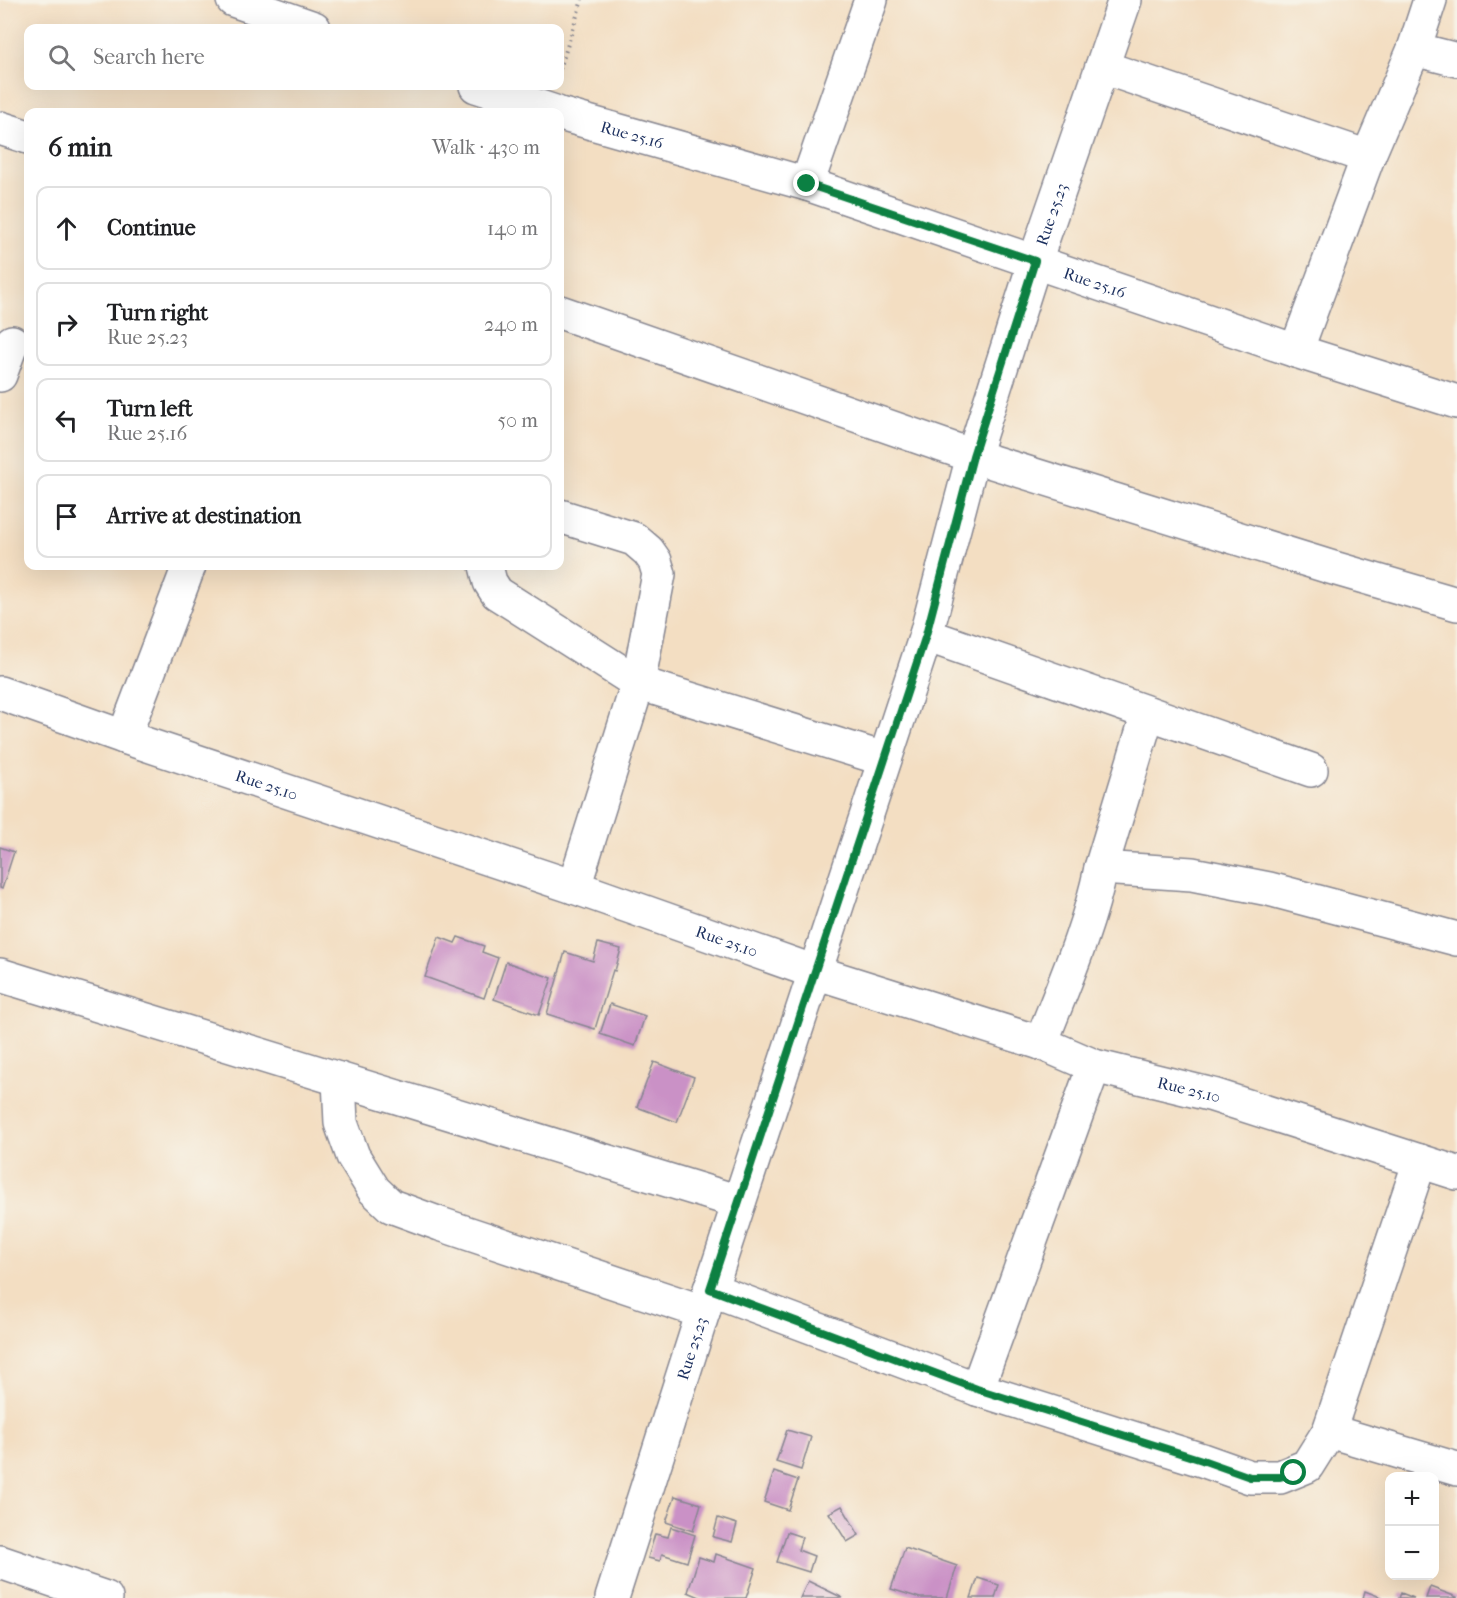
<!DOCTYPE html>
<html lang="en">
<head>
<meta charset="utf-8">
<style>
	body { margin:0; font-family:"IM FELL French Canon",serif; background:#f2f2f2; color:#202124 }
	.controls { position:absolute; right:18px; bottom:18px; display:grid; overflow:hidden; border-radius:12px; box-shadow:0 6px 24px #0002 }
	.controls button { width:54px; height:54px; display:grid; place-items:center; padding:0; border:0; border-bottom:2px solid #e0e0e0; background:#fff; color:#202124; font:30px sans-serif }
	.stop { position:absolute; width:18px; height:18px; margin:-14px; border:4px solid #0b8043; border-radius:50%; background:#fff }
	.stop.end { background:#0b8043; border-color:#fff; box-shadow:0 2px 6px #0008 }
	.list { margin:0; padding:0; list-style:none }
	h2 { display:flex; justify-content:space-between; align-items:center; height:78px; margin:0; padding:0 24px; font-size:26px }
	h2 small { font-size:20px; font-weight:400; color:#757577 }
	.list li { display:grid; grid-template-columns:39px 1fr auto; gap:18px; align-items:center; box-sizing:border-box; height:84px; margin:0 12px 12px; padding:0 12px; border:2px solid #e0e0e0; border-radius:12px }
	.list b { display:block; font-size:22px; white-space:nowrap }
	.list p { margin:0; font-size:20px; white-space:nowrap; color:#757577 }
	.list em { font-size:20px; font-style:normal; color:#757577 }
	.icon { flex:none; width:33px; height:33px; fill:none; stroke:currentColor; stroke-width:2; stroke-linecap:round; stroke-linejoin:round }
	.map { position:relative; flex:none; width:1457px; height:1598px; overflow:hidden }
	.search { position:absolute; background:#fff; box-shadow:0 6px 24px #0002; left:24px; top:24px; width:540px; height:66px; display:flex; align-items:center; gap:15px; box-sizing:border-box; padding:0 21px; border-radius:12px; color:#757577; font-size:22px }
	.panel { position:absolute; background:#fff; box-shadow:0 6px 24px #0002; left:24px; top:108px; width:540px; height:462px; border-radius:12px }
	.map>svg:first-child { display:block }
	.building { fill:#ca91c6 }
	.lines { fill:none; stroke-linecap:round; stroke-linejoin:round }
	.minor-casing { stroke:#878690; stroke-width:36 }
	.major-casing { stroke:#878690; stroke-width:36 }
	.path { stroke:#878690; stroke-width:4; stroke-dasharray:1.5 4.5; stroke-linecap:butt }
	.minor { stroke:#fff; stroke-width:33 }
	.major { stroke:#fff; stroke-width:33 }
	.route { stroke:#0b8043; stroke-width:8 }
	.labels { text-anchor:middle; stroke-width:6; stroke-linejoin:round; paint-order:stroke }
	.street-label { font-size:16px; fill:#1b2f5e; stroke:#f7f3e8 }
</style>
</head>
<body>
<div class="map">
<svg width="1457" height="1598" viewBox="0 0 1457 1598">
	<rect width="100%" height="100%" fill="#f7f3e8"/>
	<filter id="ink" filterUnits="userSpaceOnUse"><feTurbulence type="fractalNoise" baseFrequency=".0167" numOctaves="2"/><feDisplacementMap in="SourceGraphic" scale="12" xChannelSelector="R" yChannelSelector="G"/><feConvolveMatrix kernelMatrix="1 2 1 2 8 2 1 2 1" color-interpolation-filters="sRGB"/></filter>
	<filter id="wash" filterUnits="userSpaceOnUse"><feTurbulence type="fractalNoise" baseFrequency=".008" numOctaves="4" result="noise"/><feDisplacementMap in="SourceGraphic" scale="24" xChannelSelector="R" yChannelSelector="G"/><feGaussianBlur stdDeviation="1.35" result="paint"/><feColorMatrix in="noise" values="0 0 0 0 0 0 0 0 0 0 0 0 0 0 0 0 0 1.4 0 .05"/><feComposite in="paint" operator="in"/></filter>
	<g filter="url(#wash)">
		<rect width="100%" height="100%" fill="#f3dec2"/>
		<g id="blocks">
			<g class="building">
				<polygon points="0,847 14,852 2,889 0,888"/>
				<polygon points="439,937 455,943 458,937 484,946 482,952 498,958 484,998 425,977"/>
				<polygon points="598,943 621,949 615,971 613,970 595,1029 547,1014 565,952 593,961"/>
				<polygon points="506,962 552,978 539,1015 494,999"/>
				<polygon points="610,1004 645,1016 635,1046 600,1034"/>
				<polygon points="654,1062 694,1077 677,1122 637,1107"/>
				<polygon points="787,1430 811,1437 801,1470 776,1462"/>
				<polygon points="774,1472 798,1480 788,1510 764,1502"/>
				<polygon points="675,1496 701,1504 693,1531 666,1522"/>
				<polygon points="842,1506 859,1535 847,1542 829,1513"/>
				<polygon points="718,1518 737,1524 732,1542 713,1537"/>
				<polygon points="671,1527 695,1535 687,1562 662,1554 660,1561 648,1558 655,1534 668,1537"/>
				<polygon points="787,1532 802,1537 798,1550 814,1556 809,1572 777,1562"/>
				<polygon points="905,1548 957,1566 947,1598 920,1598 891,1589"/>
				<polygon points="716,1554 756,1568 746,1598 702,1598 688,1592 699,1557 714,1562"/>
				<polygon points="978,1578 999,1585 995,1598 971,1598"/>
				<polygon points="808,1581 843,1598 800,1598"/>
				<polygon points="1430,1587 1457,1597 1457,1598 1426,1598"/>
				<polygon points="1365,1591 1383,1598 1363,1598"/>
				<polygon points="1401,1593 1414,1598 1399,1598"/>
			</g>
		</g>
	</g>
	<g filter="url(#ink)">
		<use href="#blocks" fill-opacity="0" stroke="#878690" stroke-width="1.5"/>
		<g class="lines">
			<g class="minor-casing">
				<g id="minor">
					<polyline points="233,0 314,28"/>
					<polyline points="1414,49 1457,60"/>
					<polyline points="1102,67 1368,157"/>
					<polyline points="476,86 555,112"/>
					<path id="s1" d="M560,114L807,184L1296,351L1457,402"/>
					<polyline points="0,128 28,137"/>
					<polyline points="807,184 871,0"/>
					<polyline points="560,312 973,456 1330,567 1457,604"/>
					<polyline points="1296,351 1368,157 1414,49 1430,0"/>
					<polyline points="0,375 12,342"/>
					<polyline points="560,516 634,539 648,551 655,561 659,574 638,683 574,887"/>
					<polyline points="486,566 490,582 497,593 638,683 884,759"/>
					<polyline points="926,635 1311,770"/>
					<path id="s2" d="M0,693L124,737L574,887L815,972L1041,1043L1094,1066L1213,1095L1457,1173"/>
					<polyline points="124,737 189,566"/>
					<polyline points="1101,868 1192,874 1269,889 1457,939"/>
					<polyline points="0,975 739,1202"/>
					<path d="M1041,1043C1063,986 1089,928 1101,868L1148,713"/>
					<polyline points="339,1079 341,1123 353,1156 374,1190 391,1206 440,1224 703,1312"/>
					<polyline points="710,1289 977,1389 1202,1460 1250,1477 1280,1477 1307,1466 1329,1431 1420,1161"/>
					<polyline points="977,1389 1094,1066"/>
					<polyline points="1329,1431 1457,1469"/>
					<path id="s3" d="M612,1598L703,1312L926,635L973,456L1035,261L1125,0"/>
				</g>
			</g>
			<g class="major-casing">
				<polyline id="major" points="0,1562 106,1598"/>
			</g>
			<polyline class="path" points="560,69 582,0"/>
			<use href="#minor" class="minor"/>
			<use href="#major" class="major"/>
		</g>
	</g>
	<g class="lines" filter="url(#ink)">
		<polyline class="route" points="807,184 1035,261 973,456 926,635 710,1289 977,1389 1202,1460 1250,1477 1280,1477 1294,1473"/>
	</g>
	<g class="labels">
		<g class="street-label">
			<text dy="6" stroke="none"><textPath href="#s1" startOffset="75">Rue 25.16</textPath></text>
			<text dy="6" stroke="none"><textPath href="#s3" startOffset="1452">Rue 25.23</textPath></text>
			<text dy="6" stroke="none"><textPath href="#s1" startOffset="561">Rue 25.16</textPath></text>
			<text dy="6" stroke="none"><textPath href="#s2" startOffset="282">Rue 25.10</textPath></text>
			<text dy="6" stroke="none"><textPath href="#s2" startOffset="768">Rue 25.10</textPath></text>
			<text dy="6" stroke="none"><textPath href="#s2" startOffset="1254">Rue 25.10</textPath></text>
			<text dy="6" stroke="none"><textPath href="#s3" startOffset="262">Rue 25.23</textPath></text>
		</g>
	</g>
</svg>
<div class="controls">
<button>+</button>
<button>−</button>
</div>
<div class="stop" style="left:1294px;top:1473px"></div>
<div class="stop end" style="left:807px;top:184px"></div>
<div class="search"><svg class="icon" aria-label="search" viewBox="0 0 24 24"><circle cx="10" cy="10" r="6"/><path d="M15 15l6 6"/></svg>Search here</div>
<section class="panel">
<h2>6 min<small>Walk · 430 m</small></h2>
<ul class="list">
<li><svg class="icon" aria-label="ahead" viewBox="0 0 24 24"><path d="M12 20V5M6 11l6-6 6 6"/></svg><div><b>Continue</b></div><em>140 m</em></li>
<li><svg class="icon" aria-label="right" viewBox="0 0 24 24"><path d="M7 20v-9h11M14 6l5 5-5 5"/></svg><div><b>Turn right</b><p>Rue 25.23</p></div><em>240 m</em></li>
<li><svg class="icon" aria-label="left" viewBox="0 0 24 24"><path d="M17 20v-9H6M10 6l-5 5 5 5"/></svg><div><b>Turn left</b><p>Rue 25.16</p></div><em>50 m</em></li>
<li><svg class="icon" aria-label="arrive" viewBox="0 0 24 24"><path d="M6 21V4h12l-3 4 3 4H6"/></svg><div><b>Arrive at destination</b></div></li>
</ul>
</section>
</div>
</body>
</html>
